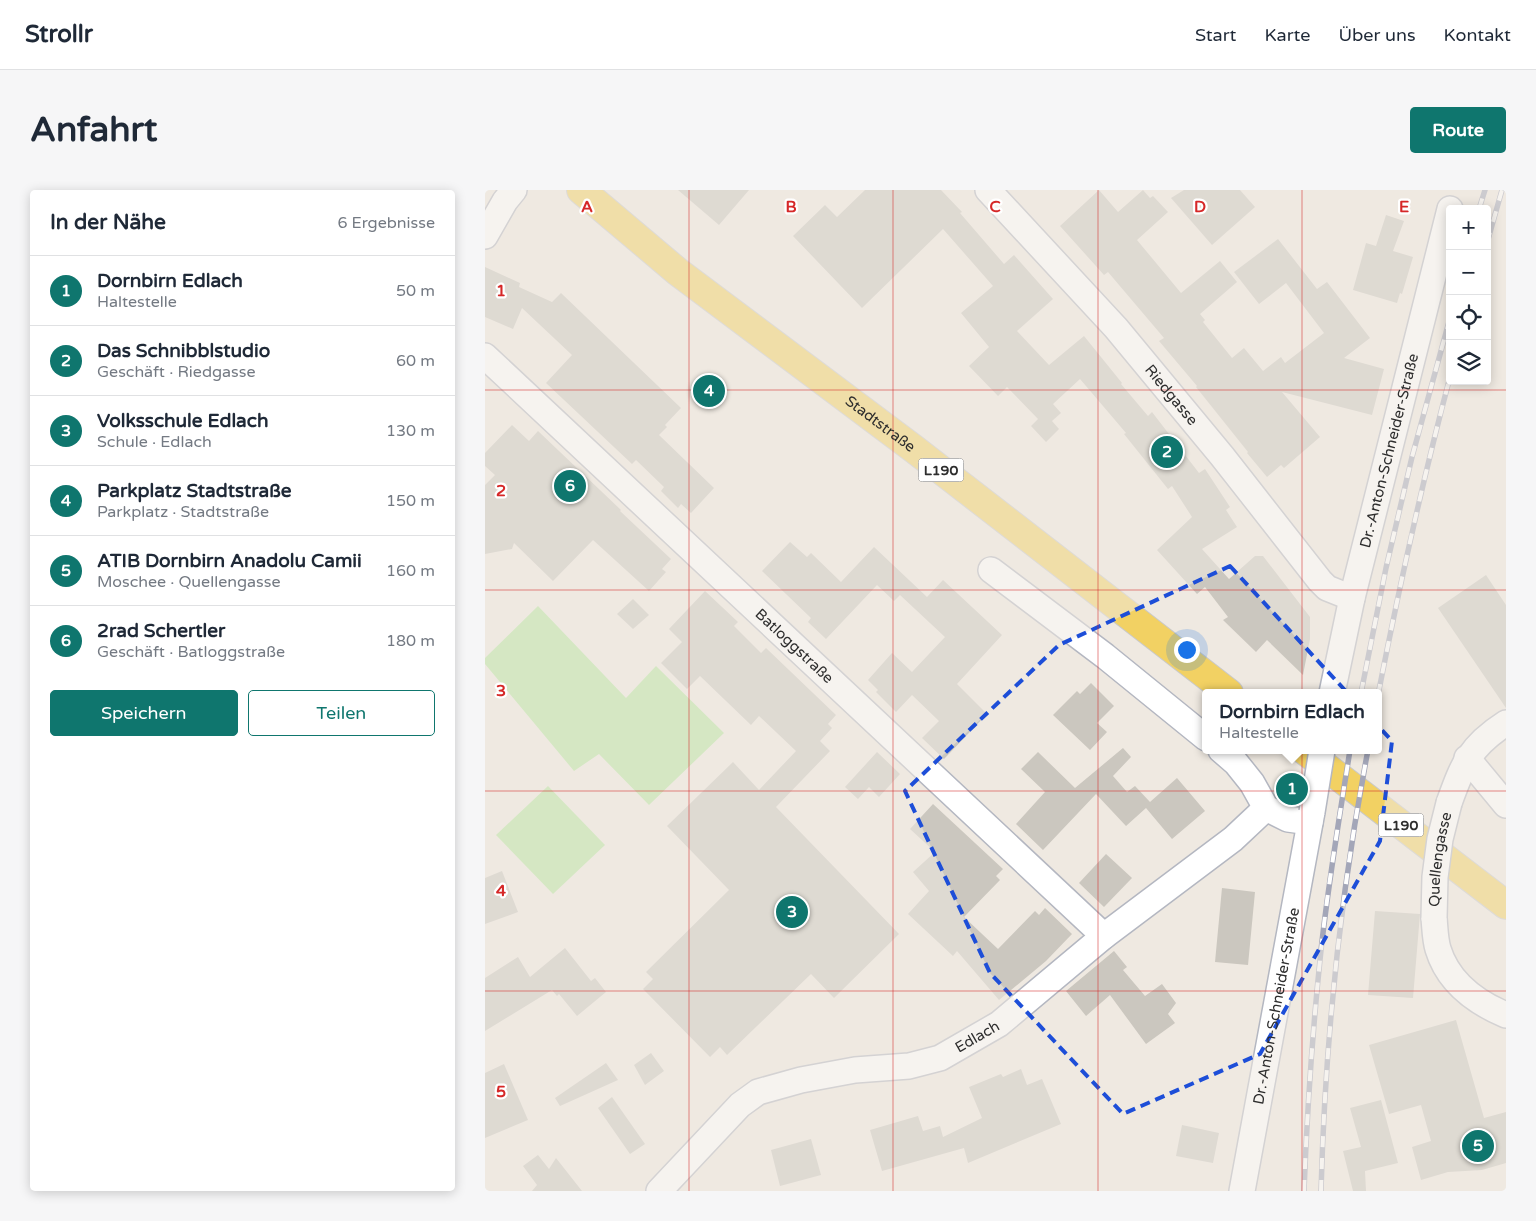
<!DOCTYPE html>
<html lang="de">
<head>
<meta charset="utf-8">
<style>
	body { margin:0; font-family:"Varela Round",sans-serif; background:#f6f6f7; color:#1f2937 }
	.controls { position:absolute; right:15px; top:15px; display:grid; overflow:hidden; border-radius:5px; box-shadow:0 2px 12px #0003 }
	.controls button { width:45px; height:45px; display:grid; place-items:center; padding:0; border:0; border-bottom:1px solid #e0e1e3; background:#fff; color:#1f2937; font:25px sans-serif }
	.you { position:absolute; left:701px; top:459px; width:18px; height:18px; margin:-12px; border:4px solid #fff; border-radius:50%; background:#1a73e8; box-shadow:0 0 0 8px #1a73e833 }
	.badge { display:grid; place-items:center; width:32px; height:32px; border-radius:50%; background:#0f766e; color:#fff; font-size:16px; font-weight:700 }
	.pin { position:absolute; translate:-50% -50%; border:2px solid #fff; box-shadow:0 1px 5px #0006 }
	.popup { position:absolute; left:717px; top:499px; width:180px; height:65px; box-sizing:border-box; display:grid; place-content:center; border-radius:5px; background:#fff; filter:drop-shadow(0 1px 4px #0005); font-size:16px; white-space:nowrap; color:#747a83 }
	.popup b { font-size:19px; color:#1f2937 }
	.popup::after { content:''; position:absolute; left:50%; top:100%; margin-left:-10px; border:10px solid transparent; border-top-color:#fff }
	.list { margin:0; padding:0; list-style:none }
	h2 { display:flex; justify-content:space-between; align-items:center; height:65px; margin:0; padding:0 20px; font-size:21px }
	h2 small { font-size:16px; font-weight:400; color:#747a83 }
	.list li { display:grid; grid-template-columns:32px 1fr auto; gap:15px; align-items:center; box-sizing:border-box; height:70px; padding:0 20px; border-top:1px solid #e0e1e3 }
	.list b { display:block; font-size:19px; white-space:nowrap }
	.list p { margin:0; font-size:16px; white-space:nowrap; color:#747a83 }
	.list em { font-size:16px; font-style:normal; color:#747a83 }
	.actions { display:flex; gap:10px; padding:15px 20px }
	.actions a { flex:1; padding:11px 0; border:1px solid #0f766e; border-radius:5px; text-align:center; font-size:18px; color:#0f766e }
	.actions .main { background:#0f766e; color:#fff }
	.icon { flex:none; width:28px; height:28px; fill:none; stroke:currentColor; stroke-width:2; stroke-linecap:round; stroke-linejoin:round }
	.map { position:relative; flex:none; width:1021px; height:1001px; overflow:hidden; border-radius:5px }
	header { display:flex; align-items:center; gap:30px; box-sizing:border-box; height:70px; padding:0 25px; background:#fff; border-bottom:1px solid #e0e1e3 }
	header strong { font-size:24px }
	nav { display:flex; gap:28px; margin-inline-start:auto; font-size:18px }
	.intro { display:flex; align-items:center; justify-content:space-between; box-sizing:border-box; height:120px; padding:0 30px }
	h1 { margin:0; font-size:35px }
	.button { padding:12px 22px; border-radius:5px; background:#0f766e; color:#fff; font-size:18px; font-weight:700 }
	main { display:flex; gap:30px; padding:0 30px }
	aside { flex:1; background:#fff; border-radius:5px; box-shadow:0 2px 12px #0003 }
	.map>svg:first-child { display:block }
	.green { fill:#b6e59e }
	.building { fill:#cbc7bf }
	.lines { fill:none; stroke-linecap:round; stroke-linejoin:round }
	.street-casing { stroke:#b4b7c1; stroke-width:28 }
	.primary-casing { stroke:#c9c9c9; stroke-width:30 }
	.street { stroke:#fff; stroke-width:25 }
	.primary { stroke:#f2d163; stroke-width:28 }
	.rail-casing { stroke:#a3a6b8; stroke-width:5.5 }
	.rail { stroke:#fff; stroke-width:4; stroke-dasharray:11; stroke-linecap:butt }
	.street-bridge-casing { stroke:#b4b7c1; stroke-width:28; stroke-linecap:butt }
	.street-bridge { stroke:#fff; stroke-width:25 }
	.marked { fill:none; stroke:#1d4ed8; stroke-width:4; stroke-dasharray:10 6; stroke-linejoin:round }
	.grid { fill:none; stroke:#d62828; stroke-width:1; stroke-opacity:0.55 }
	.labels { text-anchor:middle; stroke-width:4.5; stroke-linejoin:round; paint-order:stroke }
	.shield { fill:#fff; stroke:#6d6d6d; stroke-width:1 }
	.shield-label { font-size:14px; font-weight:bold; fill:#2e2e2e }
	.street-label { font-size:15px; fill:#2e2e2e; stroke:#fff }
	.grid-label { font-size:16px; text-anchor:middle; font-weight:bold; fill:#d62828; stroke:#fff; stroke-width:4.5; stroke-linejoin:round; paint-order:stroke }
</style>
</head>
<body>
<header>
<strong>Strollr</strong>
<nav><a>Start</a><a>Karte</a><a>Über uns</a><a>Kontakt</a></nav>
</header>
<div class="intro"><h1>Anfahrt</h1><a class="button">Route</a></div>
<main>
<aside>
<h2>In der Nähe<small>6 Ergebnisse</small></h2>
<ul class="list">
<li><span class="badge">1</span><div><b>Dornbirn Edlach</b><p>Haltestelle</p></div><em>50 m</em></li>
<li><span class="badge">2</span><div><b>Das Schnibblstudio</b><p>Geschäft · Riedgasse</p></div><em>60 m</em></li>
<li><span class="badge">3</span><div><b>Volksschule Edlach</b><p>Schule · Edlach</p></div><em>130 m</em></li>
<li><span class="badge">4</span><div><b>Parkplatz Stadtstraße</b><p>Parkplatz · Stadtstraße</p></div><em>150 m</em></li>
<li><span class="badge">5</span><div><b>ATIB Dornbirn Anadolu Camii</b><p>Moschee · Quellengasse</p></div><em>160 m</em></li>
<li><span class="badge">6</span><div><b>2rad Schertler</b><p>Geschäft · Batloggstraße</p></div><em>180 m</em></li>
</ul>
<div class="actions"><a class="main">Speichern</a><a>Teilen</a></div>
</aside>
<div class="map">
<svg width="1021" height="1001" viewBox="0 0 1021 1001">
	<rect width="100%" height="100%" fill="#efe9e1"/>
	<g class="green">
		<polygon points="53,416 141,508 171,476 239,543 164,615 114,564 89,581 0,474 0,468"/>
		<polygon points="63,596 120,655 68,704 11,645"/>
	</g>
	<g class="building">
		<polygon points="193,0 264,0 234,35"/>
		<polygon points="380,0 456,0 477,22 475,23 519,74 529,65 568,109 532,141 564,175 599,146 637,193 636,194 663,226 667,222 714,283 720,279 745,317 741,320 752,337 717,359 744,389 770,366 778,366 825,427 825,449 818,485 782,450 771,462 738,430 743,427 720,397 712,404 672,360 707,327 687,296 683,299 639,244 641,243 595,189 568,214 576,223 567,231 574,239 561,252 546,236 553,229 522,197 513,206 484,176 504,157 476,123 508,96 458,39 377,118 308,46 340,15 352,27"/>
		<polygon points="614,0 633,22 658,0 665,8 668,6 683,22 652,50 696,103 735,71 752,92 715,124 720,130 718,132 747,168 759,158 778,181 796,167 800,173 839,143 801,93 774,114 749,82 793,49 832,99 842,92 885,148 859,168 899,179 887,225 797,202 835,247 799,278 796,275 782,287 762,263 763,262 711,197 712,196 674,151 679,148 623,82 619,85 575,36"/>
		<polygon points="699,0 755,0 770,17 727,55 686,8"/>
		<polygon points="901,25 919,31 908,61 928,67 917,104 915,103 912,113 868,100 881,53 891,56"/>
		<polygon points="0,77 35,93 34,97 67,112 76,103 196,218 180,235 182,237 174,245 229,298 206,323 196,314 193,318 176,301 179,297 151,270 147,274 61,193 87,165 37,118 28,139 0,127"/>
		<polygon points="27,235 44,251 53,241 136,320 135,321 186,369 177,379 181,382 164,401 108,350 68,391 29,353 27,359 0,364 0,295 10,285 0,276 0,263"/>
		<polygon points="305,352 322,367 326,363 356,392 389,357 442,407 458,390 517,445 472,494 502,524 459,569 437,548 454,531 427,505 411,522 391,502 393,500 383,490 407,463 427,482 460,447 415,405 409,411 392,395 341,449 323,432 326,428 277,381"/>
		<polygon points="1001,385 1021,415 1021,518 953,418"/>
		<polygon points="220,401 253,432 249,436 276,463 281,458 351,525 343,534 347,538 335,551 345,561 291,617 414,744 349,808 326,784 242,865 235,857 225,867 158,799 168,789 161,782 244,700 182,636 248,572 274,600 311,561 274,526 266,535 215,486 202,499 176,473 197,452 184,439"/>
		<polygon points="148,409 164,425 148,439 132,424"/>
		<polygon points="606,493 629,516 612,533 622,542 605,560 568,525 592,501 595,504"/>
		<polygon points="638,558 646,567 628,586 642,602 650,596 665,612 692,588 720,621 687,649 661,618 641,636 611,604 558,660 531,634 560,602 536,579 553,562 590,598"/>
		<polygon points="392,562 415,584 394,607 384,597 373,609 360,597"/>
		<polygon points="448,614 518,679 511,686 515,690 479,727 513,759 550,721 554,725 560,718 587,744 561,771 514,810 472,761 468,766 423,724 444,701 428,682 450,662 425,639"/>
		<polygon points="621,664 647,688 619,717 594,693"/>
		<polygon points="17,681 33,722 0,734 0,688"/>
		<polygon points="737,698 770,702 763,775 730,772"/>
		<polygon points="890,721 935,724 928,808 883,805"/>
		<polygon points="80,758 106,791 110,788 121,802 92,826 74,804 72,806 67,800 0,841 0,788 33,767 45,787"/>
		<polygon points="629,761 642,777 638,780 660,806 677,794 691,813 683,824 690,833 661,854 625,805 601,826 581,801"/>
		<polygon points="971,830 999,928 1021,922 1021,973 997,980 963,982 936,990 927,957 946,951 936,915 904,924 884,855"/>
		<polygon points="166,863 179,881 160,895 149,875"/>
		<polygon points="121,873 133,890 75,916 70,908"/>
		<polygon points="19,874 43,930 0,948 0,883"/>
		<polygon points="536,879 542,895 557,889 576,934 483,973 479,958 397,981 385,940 433,926 438,941 455,936 458,947 497,928 484,897 516,884 518,887"/>
		<polygon points="127,907 160,954 145,964 113,918"/>
		<polygon points="896,910 913,973 880,981 881,1001 868,1001 858,961 876,957 865,918"/>
		<polygon points="697,935 734,943 728,973 691,966"/>
		<polygon points="326,949 336,985 295,996 286,960"/>
		<polygon points="53,965 64,979 71,968 97,1001 47,1001 52,995 38,976"/>
	</g>
	<g class="lines">
		<g class="street-casing">
			<g id="street">
				<path id="s1" d="M503,0L631,138L737,266L835,391L842,398L867,408"/>
				<polyline points="0,46 20,11 29,0"/>
				<path id="s2" d="M0,166L619,746"/>
				<polyline points="506,380 620,466 721,548"/>
				<path id="s3" d="M847,503L867,408L965,19"/>
				<polyline points="736,560 751,573 767,593 781,618 803,629 825,632"/>
				<polyline points="982,568 1021,615"/>
				<path d="M964,613C978,574 985,556 1021,533"/>
				<path d="M949,728C950,738 950,749 953,759C963,792 990,812 1021,825"/>
				<path id="s4" d="M174,1001L255,915L273,902L316,890L370,880L424,876L455,868L514,834L619,746L748,649L781,618"/>
				<path id="s5" d="M757,1001L827,622"/>
			</g>
		</g>
		<g class="primary-casing">
			<g id="primary">
				<path id="s6" d="M96,0L193,82L429,259L744,503"/>
				<polyline points="819,560 1021,715"/>
			</g>
		</g>
		<use href="#street" class="street"/>
		<use href="#primary" class="primary"/>
		<g class="rail-casing">
			<g id="rail">
				<polyline points="994,19 1000,0"/>
				<polyline points="1002,53 1017,0"/>
				<polyline points="876,503 901,378 927,267 965,128"/>
				<path d="M893,505C914,398 937,293 965,187"/>
				<path d="M819,1001C822,924 827,847 835,770C842,700 854,630 865,560"/>
				<path d="M836,1001C840,854 855,705 883,560"/>
			</g>
		</g>
		<use href="#rail" class="rail"/>
		<g class="street-bridge-casing">
			<g id="street-bridge">
				<polyline points="827,622 837,560"/>
				<path id="s7" d="M949,728L950,687L955,649L964,613"/>
			</g>
		</g>
		<use href="#street-bridge" class="street-bridge"/>
	</g>
	<path d="M0 0H1021V1001H0ZM745,376L907,551L895,651L775,864L638,924L505,783L420,601L574,455Z" fill="#efe9e1" fill-opacity=".55" fill-rule="evenodd"/>
	<path class="marked" d="M745,376L907,551L895,651L775,864L638,924L505,783L420,601L574,455Z"/>
	<path class="grid" d="M204,0V1001M408,0V1001M613,0V1001M817,0V1001M0,200H1021M0,400H1021M0,601H1021M0,801H1021"/>
	<g class="labels">
		<g class="shield">
			<rect x="433.5" y="268.5" width="45" height="23" rx="4"/>
			<rect x="893.5" y="623.5" width="45" height="23" rx="4"/>
		</g>
		<g class="shield-label">
			<text x="456" y="285">L190</text>
			<text x="916" y="640">L190</text>
		</g>
		<g class="street-label">
			<text dy="5" stroke="none"><textPath href="#s1" startOffset="275">Riedgasse</textPath></text>
			<text dy="5" stroke="none"><textPath href="#s6" startOffset="380">Stadtstraße</textPath></text>
			<text dy="5" stroke="none"><textPath href="#s3" startOffset="249">Dr.-Anton-Schneider-Straße</textPath></text>
			<text dy="5" stroke="none"><textPath href="#s2" startOffset="424">Batloggstraße</textPath></text>
			<text dy="5" stroke="none"><textPath href="#s7" startOffset="59">Quellengasse</textPath></text>
			<text dy="5" stroke="none"><textPath href="#s5" startOffset="188">Dr.-Anton-Schneider-Straße</textPath></text>
			<text dy="5" stroke="none"><textPath href="#s4" startOffset="369">Edlach</textPath></text>
		</g>
	</g>
	<g class="grid-label">
		<text x="102" y="22">A</text>
		<text x="306" y="22">B</text>
		<text x="510" y="22">C</text>
		<text x="715" y="22">D</text>
		<text x="919" y="22">E</text>
		<text x="16" y="106">1</text>
		<text x="16" y="306">2</text>
		<text x="16" y="506">3</text>
		<text x="16" y="706">4</text>
		<text x="16" y="907">5</text>
	</g>
</svg>
<div class="controls">
<button>+</button>
<button>−</button>
<button><svg class="icon" aria-label="locate" viewBox="0 0 24 24"><circle cx="12" cy="12" r="6"/><path d="M12 2v4M12 18v4M2 12h4M18 12h4"/></svg></button>
<button><svg class="icon" aria-label="layers" viewBox="0 0 24 24"><path d="M12 4l9 5-9 5-9-5zM3 14l9 5 9-5"/></svg></button>
</div>
<div class="you"></div>
<div class="pin badge" style="left:807px;top:599px">1</div>
<div class="popup"><b>Dornbirn Edlach</b>Haltestelle</div>
<div class="pin badge" style="left:682px;top:262px">2</div>
<div class="pin badge" style="left:307px;top:722px">3</div>
<div class="pin badge" style="left:224px;top:201px">4</div>
<div class="pin badge" style="left:993px;top:956px">5</div>
<div class="pin badge" style="left:85px;top:296px">6</div>
</div>
</main>
</body>
</html>
